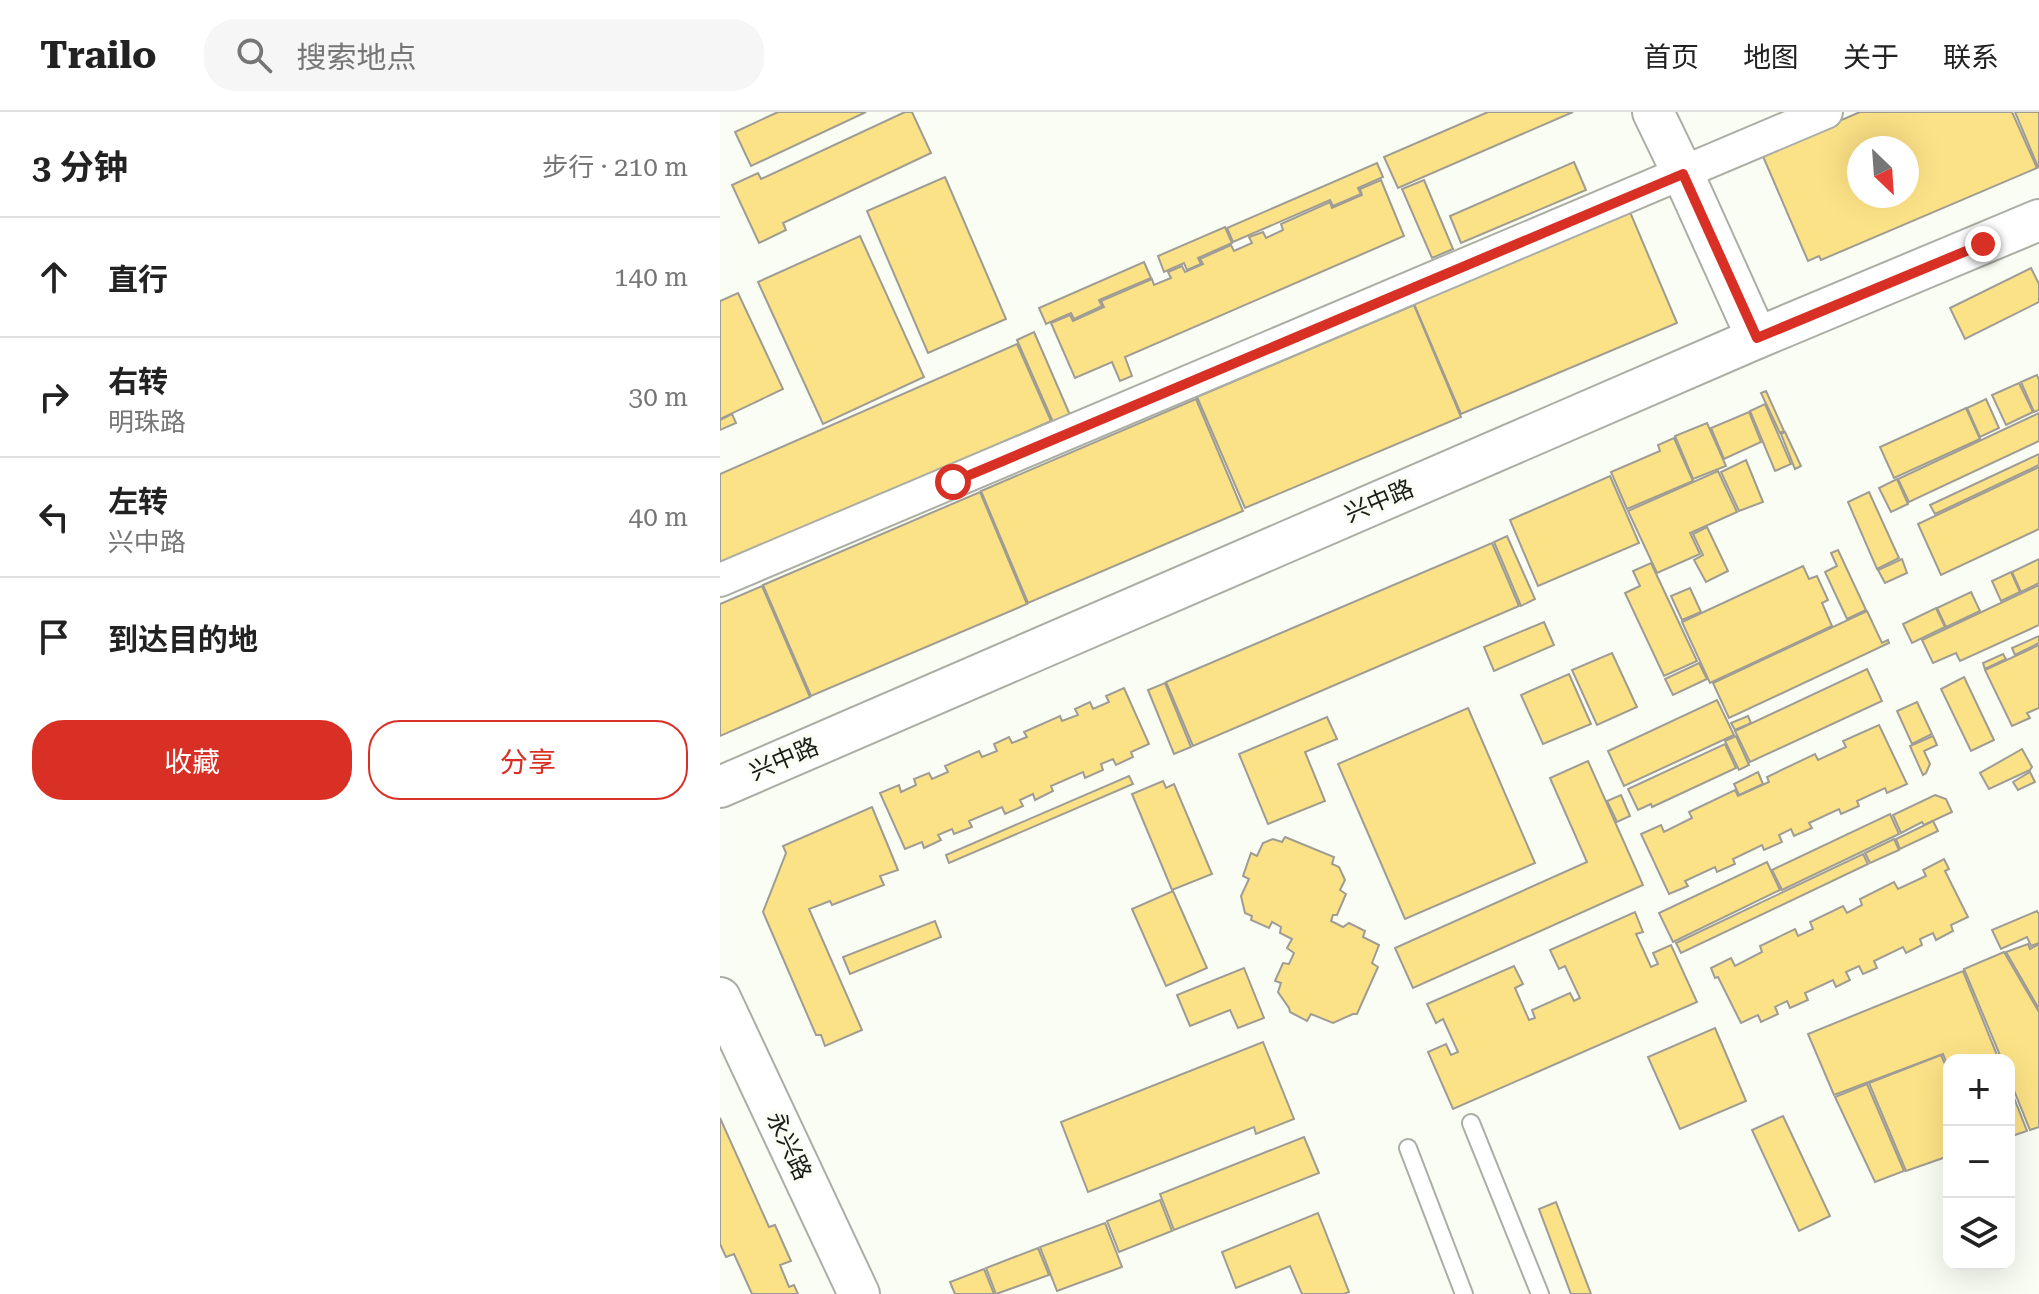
<!DOCTYPE html>
<html lang="zh">
<head>
<meta charset="utf-8">
<style>
	body { margin:0; font-family:"Roboto Serif","Noto Sans SC",serif; background:#f6f6f6; color:#222 }
	.controls { position:absolute; right:24px; bottom:24px; display:grid; overflow:hidden; border-radius:16px; box-shadow:0 8px 32px #0002 }
	.controls button { width:72px; height:72px; display:grid; place-items:center; padding:0; border:0; border-bottom:2px solid #e0e0e0; background:#fff; color:#222; font:40px sans-serif }
	.compass { position:absolute; left:1127px; top:24px; width:72px; height:72px; border-radius:50%; background:#fff; box-shadow:0 8px 32px #0002; rotate:155deg }
	.stop { position:absolute; width:24px; height:24px; margin:-18px; border:6px solid #d93025; border-radius:50%; background:#fff }
	.stop.end { background:#d93025; border-color:#fff; box-shadow:0 2px 8px #0008 }
	.list { margin:0; padding:0; list-style:none }
	h2 { display:flex; justify-content:space-between; align-items:center; height:104px; margin:0; padding:0 32px; font-size:34px }
	h2 small { font-size:26px; font-weight:400; color:#767676 }
	.list li { display:grid; grid-template-columns:52px 1fr auto; gap:24px; align-items:center; box-sizing:border-box; height:120px; padding:0 32px; border-top:2px solid #e0e0e0 }
	.list b { display:block; font-size:30px; white-space:nowrap }
	.list p { margin:0; font-size:26px; white-space:nowrap; color:#767676 }
	.list em { font-size:26px; font-style:normal; color:#767676 }
	.actions { display:flex; gap:16px; padding:24px 32px }
	.actions a { flex:1; padding:18px 0; border:2px solid #d93025; border-radius:32px; text-align:center; font-size:28px; color:#d93025 }
	.actions .main { background:#d93025; color:#fff }
	.icon { flex:none; width:44px; height:44px; fill:none; stroke:currentColor; stroke-width:2; stroke-linecap:round; stroke-linejoin:round }
	.map { position:relative; flex:none; width:1319px; height:1182px; overflow:hidden }
	header { display:flex; align-items:center; gap:48px; box-sizing:border-box; height:112px; padding:0 40px; background:#fff; border-bottom:2px solid #e0e0e0 }
	header strong { font-size:38px }
	nav { display:flex; gap:44px; margin-inline-start:auto; font-size:28px }
	.search { width:560px; height:72px; background:#f6f6f6; display:flex; align-items:center; gap:20px; box-sizing:border-box; padding:0 28px; border-radius:32px; color:#767676; font-size:30px }
	main { display:flex }
	aside { flex:1; background:#fff }
	.map>svg:first-child { display:block }
	.building { fill:#fce286; stroke:#9f9c93; stroke-width:2; fill-rule:evenodd }
	.lines { fill:none; stroke-linecap:round; stroke-linejoin:round }
	.service-casing { stroke:#abaea5; stroke-width:20 }
	.minor-casing { stroke:#abaea5; stroke-width:36 }
	.tertiary-casing { stroke:#abaea5; stroke-width:44 }
	.service { stroke:#fff; stroke-width:16 }
	.minor { stroke:#fff; stroke-width:32 }
	.tertiary { stroke:#fff; stroke-width:40 }
	.route { stroke:#d93025; stroke-width:10 }
	.labels { text-anchor:middle; stroke-width:7; stroke-linejoin:round; paint-order:stroke }
	.street-label { font-size:24px; fill:#1b1c18; stroke:#fafdf3 }
</style>
</head>
<body>
<header>
<strong>Trailo</strong>
<div class="search"><svg class="icon" aria-label="search" viewBox="0 0 24 24"><circle cx="10" cy="10" r="6"/><path d="M15 15l6 6"/></svg>搜索地点</div>
<nav><a>首页</a><a>地图</a><a>关于</a><a>联系</a></nav>
</header>
<main>
<aside>
<h2>3 分钟<small>步行 · 210 m</small></h2>
<ul class="list">
<li><svg class="icon" aria-label="ahead" viewBox="0 0 24 24"><path d="M12 20V5M6 11l6-6 6 6"/></svg><div><b>直行</b></div><em>140 m</em></li>
<li><svg class="icon" aria-label="right" viewBox="0 0 24 24"><path d="M7 20v-9h11M14 6l5 5-5 5"/></svg><div><b>右转</b><p>明珠路</p></div><em>30 m</em></li>
<li><svg class="icon" aria-label="left" viewBox="0 0 24 24"><path d="M17 20v-9H6M10 6l-5 5 5 5"/></svg><div><b>左转</b><p>兴中路</p></div><em>40 m</em></li>
<li><svg class="icon" aria-label="arrive" viewBox="0 0 24 24"><path d="M6 21V4h12l-3 4 3 4H6"/></svg><div><b>到达目的地</b></div></li>
</ul>
<div class="actions"><a class="main">收藏</a><a>分享</a></div>
</aside>
<div class="map">
<svg width="1319" height="1182" viewBox="0 0 1319 1182">
	<rect width="100%" height="100%" fill="#fafdf3"/>
	<g class="building">
		<polygon points="58,0 146,0 31,54 15,20"/>
		<polygon points="185,0 192,0 211,41 63,111 66,118 39,131 12,73 38,61 41,67"/>
		<polygon points="768,0 853,0 678,76 664,45"/>
		<path d="M1140,0H1292L1317,56L1101,148L1099,144L1088,149L1042,42ZM1139,36H1187V84H1139Z"/>
		<polygon points="1295,0 1319,0 1319,54 1318,55"/>
		<polygon points="854,50 866,78 741,131 730,104"/>
		<polygon points="657,51 663,65 638,76 641,82 613,94 610,88 513,130 507,116"/>
		<polygon points="225,65 286,207 208,241 147,99"/>
		<polygon points="661,68 684,124 405,245 412,264 400,269 392,250 355,266 331,211 350,203 353,209 384,195 381,189 432,167 434,173 451,166 448,160 462,154 465,160 483,152 480,147 511,133 514,139 532,131 529,125 543,120 546,126 563,118 561,112 610,90 612,96 642,83 640,77"/>
		<polygon points="704,68 733,137 712,146 682,77"/>
		<polygon points="910,100 957,211 741,302 694,192"/>
		<polygon points="505,115 512,131 478,146 481,152 467,158 464,151 444,160 438,144"/>
		<polygon points="140,124 204,265 103,312 38,170"/>
		<polygon points="424,150 431,166 379,188 382,194 354,207 351,201 326,212 319,196"/>
		<polygon points="1311,156 1319,172 1319,190 1245,227 1230,196"/>
		<polygon points="18,181 63,277 0,307 0,189"/>
		<polygon points="694,193 741,305 525,396 477,285"/>
		<polygon points="314,220 350,303 333,310 297,228"/>
		<polygon points="297,232 331,309 0,454 0,362"/>
		<polygon points="1317,263 1319,268 1319,298 1314,300 1301,270"/>
		<polygon points="1299,271 1313,300 1286,313 1272,283"/>
		<polygon points="1046,279 1064,319 1060,321 1041,281"/>
		<polygon points="476,287 523,399 308,491 261,379"/>
		<polygon points="1266,287 1279,316 1260,325 1247,296"/>
		<polygon points="1045,292 1071,352 1055,359 1030,299"/>
		<polygon points="1246,296 1260,327 1174,366 1160,335"/>
		<polygon points="1029,300 1041,330 1004,347 991,316"/>
		<polygon points="1319,301 1319,329 1189,390 1178,367"/>
		<polygon points="12,302 16,311 0,318 0,308"/>
		<polygon points="987,311 1006,354 973,367 955,324"/>
		<polygon points="1065,320 1081,354 1075,357 1061,322"/>
		<polygon points="954,326 973,369 907,397 891,360 940,339 938,333"/>
		<polygon points="1319,342 1319,353 1215,402 1210,393"/>
		<polygon points="1026,348 1043,390 1019,399 1001,360"/>
		<polygon points="1319,355 1319,417 1221,463 1198,412"/>
		<polygon points="998,359 1017,400 970,421 980,442 937,461 908,399"/>
		<polygon points="890,364 919,431 818,474 790,408"/>
		<polygon points="1177,367 1188,392 1171,400 1159,376"/>
		<polygon points="260,380 307,492 91,584 43,473"/>
		<polygon points="1149,380 1179,446 1157,457 1128,390"/>
		<polygon points="987,415 1008,459 986,470 974,448 983,443 973,422"/>
		<polygon points="787,424 815,487 801,494 774,430"/>
		<polygon points="772,431 799,494 473,634 446,570"/>
		<polygon points="1118,438 1146,498 1127,507 1105,460 1117,454 1111,441"/>
		<polygon points="1182,447 1187,461 1165,471 1158,458"/>
		<polygon points="1319,447 1319,471 1301,480 1292,460"/>
		<polygon points="931,451 977,549 944,564 905,481 920,474 913,459"/>
		<polygon points="1083,454 1089,467 1097,464 1108,488 1102,491 1112,514 990,571 962,510"/>
		<polygon points="1291,460 1300,480 1281,489 1272,469"/>
		<polygon points="1319,473 1319,513 1240,549 1236,541 1213,551 1202,528"/>
		<polygon points="42,474 90,585 0,624 0,492"/>
		<polygon points="970,476 981,500 962,508 951,484"/>
		<polygon points="1251,480 1260,499 1226,515 1217,496"/>
		<polygon points="1216,496 1225,515 1192,531 1183,512"/>
		<polygon points="1147,499 1162,531 1168,528 1169,531 1009,606 993,571"/>
		<polygon points="824,510 834,533 774,559 764,535"/>
		<polygon points="1319,524 1319,531 1295,543 1292,536"/>
		<polygon points="1319,533 1319,596 1307,601 1310,606 1292,614 1265,558"/>
		<polygon points="892,541 917,595 877,613 852,558"/>
		<polygon points="1283,542 1286,547 1265,557 1263,551"/>
		<polygon points="979,551 987,567 953,583 945,567"/>
		<polygon points="1147,557 1162,589 1030,650 1015,619"/>
		<polygon points="849,562 871,612 823,632 801,583"/>
		<polygon points="1244,565 1274,628 1251,639 1221,577"/>
		<polygon points="445,571 471,635 454,642 428,578"/>
		<polygon points="404,576 429,632 411,640 413,645 396,653 393,647 381,652 383,658 365,666 363,660 331,674 333,679 315,688 313,682 300,688 303,694 285,702 282,695 249,709 252,715 234,722 232,717 218,723 221,728 204,736 202,730 185,737 160,681 179,673 181,680 196,673 194,667 209,661 212,667 228,660 225,654 259,639 262,645 277,639 274,632 289,625 292,631 307,625 304,620 340,604 342,609 358,603 355,597 370,590 373,597 389,590 386,584"/>
		<polygon points="997,588 1014,623 904,674 888,639"/>
		<polygon points="1197,590 1212,622 1192,632 1177,599"/>
		<polygon points="748,596 815,751 685,807 618,652"/>
		<polygon points="1028,604 1031,611 1015,618 1011,611"/>
		<polygon points="607,605 617,627 585,640 605,689 548,712 519,642"/>
		<polygon points="1159,613 1187,672 1167,681 1165,676 1137,689 1139,694 1121,702 1119,697 1089,711 1092,716 1074,724 1071,717 1059,723 1062,730 1044,738 1042,733 1013,747 1015,752 997,760 995,755 965,769 968,774 949,782 921,722 941,713 944,720 972,706 969,700 1015,678 1018,684 1049,670 1047,665 1095,642 1098,648 1126,635 1123,629"/>
		<polygon points="1016,624 1029,653 1019,658 1005,629"/>
		<polygon points="1213,624 1217,633 1204,639 1210,652 1206,661 1203,663 1190,634"/>
		<polygon points="1005,632 1016,656 932,695 931,692 918,698 908,677"/>
		<polygon points="1302,637 1312,655 1310,658 1269,677 1260,661"/>
		<polygon points="868,649 923,773 693,876 675,836 867,750 830,666"/>
		<polygon points="1038,660 1043,672 1019,683 1014,672"/>
		<polygon points="1310,660 1315,670 1298,678 1293,670"/>
		<polygon points="409,664 413,672 229,751 226,743"/>
		<polygon points="443,669 446,676 454,672 492,762 452,778 412,682"/>
		<polygon points="901,683 910,704 897,710 887,689"/>
		<polygon points="1215,683 1226,687 1232,700 1204,713 1202,710 1181,721 1173,703"/>
		<polygon points="152,695 178,758 160,764 164,773 112,793 110,789 89,797 142,918 105,934 101,923 96,923 43,800 66,741 63,734"/>
		<polygon points="1170,702 1179,722 1062,778 1052,758"/>
		<polygon points="1213,709 1218,719 1180,737 1176,727"/>
		<polygon points="565,725 614,745 612,752 619,755 625,768 620,778 626,782 617,803 613,803 611,809 623,815 629,811 645,819 643,825 659,833 652,851 658,855 637,902 633,902 613,911 591,902 587,909 570,900 569,896 558,880 561,871 555,869 563,851 569,852 574,841 567,836 572,827 560,821 561,815 552,810 549,816 531,808 532,804 525,801 521,784 529,767 523,764 531,741 537,744 543,731 553,727 562,730"/>
		<polygon points="1174,727 1179,738 1150,751 1145,741"/>
		<polygon points="1143,742 1148,752 961,841 956,831"/>
		<polygon points="1224,747 1229,757 1225,759 1248,805 1231,813 1233,819 1216,828 1213,821 1200,827 1202,833 1186,841 1183,835 1154,849 1157,856 1143,862 1139,854 1126,860 1130,868 1116,875 1113,868 1085,881 1088,888 1070,896 1067,889 1055,895 1058,902 1041,910 1038,903 1021,911 998,865 995,866 991,856 1011,846 1015,854 1042,840 1040,834 1075,817 1078,824 1093,817 1090,810 1123,794 1127,801 1142,793 1140,787 1174,770 1178,777 1206,764 1203,758"/>
		<polygon points="1047,750 1060,778 953,830 939,801"/>
		<polygon points="453,779 487,856 446,874 412,797"/>
		<polygon points="1317,799 1319,802 1319,831 1311,834 1307,825 1281,837 1272,818"/>
		<polygon points="915,800 923,820 916,822 931,855 938,852 933,841 951,833 977,890 733,997 708,940 726,932 731,943 738,940 723,907 716,911 707,892 794,854 803,872 795,876 809,908 815,906 812,898 850,881 854,889 860,886 845,854 839,857 830,838"/>
		<polygon points="215,809 221,825 130,862 123,845"/>
		<polygon points="1308,832 1310,837 1319,832 1319,897 1286,840"/>
		<polygon points="1284,840 1319,900 1319,1015 1310,1018 1289,966 1289,948 1282,948 1244,857"/>
		<polygon points="524,856 544,906 518,916 510,898 470,914 457,883"/>
		<polygon points="1243,859 1279,948 1229,948 1229,957 1223,942 1114,983 1088,922"/>
		<polygon points="995,916 1026,989 960,1017 928,945"/>
		<polygon points="543,930 574,1007 536,1022 534,1015 368,1080 341,1010"/>
		<polygon points="1221,943 1229,961 1229,1044 1186,1059 1149,971"/>
		<polygon points="1147,972 1184,1059 1155,1070 1115,985"/>
		<polygon points="1289,973 1307,1019 1289,1025"/>
		<polygon points="1063,1004 1110,1104 1079,1119 1032,1018"/>
		<polygon points="0,1006 49,1115 55,1113 71,1149 60,1153 69,1175 74,1173 78,1182 32,1182 14,1142 6,1145 0,1132"/>
		<polygon points="584,1025 599,1061 454,1118 440,1082"/>
		<polygon points="440,1088 452,1119 399,1140 387,1109"/>
		<polygon points="836,1090 871,1182 851,1182 819,1097"/>
		<polygon points="598,1101 629,1180 624,1182 582,1182 570,1154 516,1176 502,1140"/>
		<polygon points="385,1111 402,1155 337,1179 320,1135"/>
		<polygon points="318,1136 329,1163 276,1182 266,1156"/>
		<polygon points="264,1157 274,1182 235,1182 230,1170"/>
	</g>
	<g class="lines">
		<g class="service-casing">
			<g id="service">
				<polyline points="751,1011 820,1182"/>
				<polyline points="688,1036 744,1182"/>
			</g>
		</g>
		<g class="minor-casing">
			<polyline id="minor" points="0,468 1106,0"/>
		</g>
		<g class="tertiary-casing">
			<g id="tertiary">
				<polyline points="933,0 963,62 1037,226"/>
				<polyline points="0,675 1037,226 1319,108"/>
				<polyline points="0,886 139,1182"/>
			</g>
		</g>
		<use href="#service" class="service"/>
		<use href="#minor" class="minor"/>
		<use href="#tertiary" class="tertiary"/>
	</g>
	<g class="lines">
		<polyline class="route" points="233,370 963,62 1037,226 1263,132"/>
	</g>
	<g class="labels">
		<g class="street-label">
			<text transform="translate(659 389) rotate(-23)" y="8">兴中路</text>
			<text transform="translate(64 647) rotate(-23)" y="8">兴中路</text>
			<text transform="translate(69 1034) rotate(65)" y="8">永兴路</text>
		</g>
	</g>
</svg>
<div class="controls">
<button>+</button>
<button>−</button>
<button><svg class="icon" aria-label="layers" viewBox="0 0 24 24"><path d="M12 4l9 5-9 5-9-5zM3 14l9 5 9-5"/></svg></button>
</div>
<svg class="compass" viewBox="-18 -18 36 36"><path d="M0-13l5 13h-10z" fill="#e53935"/><path d="M0 13l5-13h-10z" fill="#767676"/></svg>
<div class="stop" style="left:233px;top:370px"></div>
<div class="stop end" style="left:1263px;top:132px"></div>
</div>
</main>
</body>
</html>
